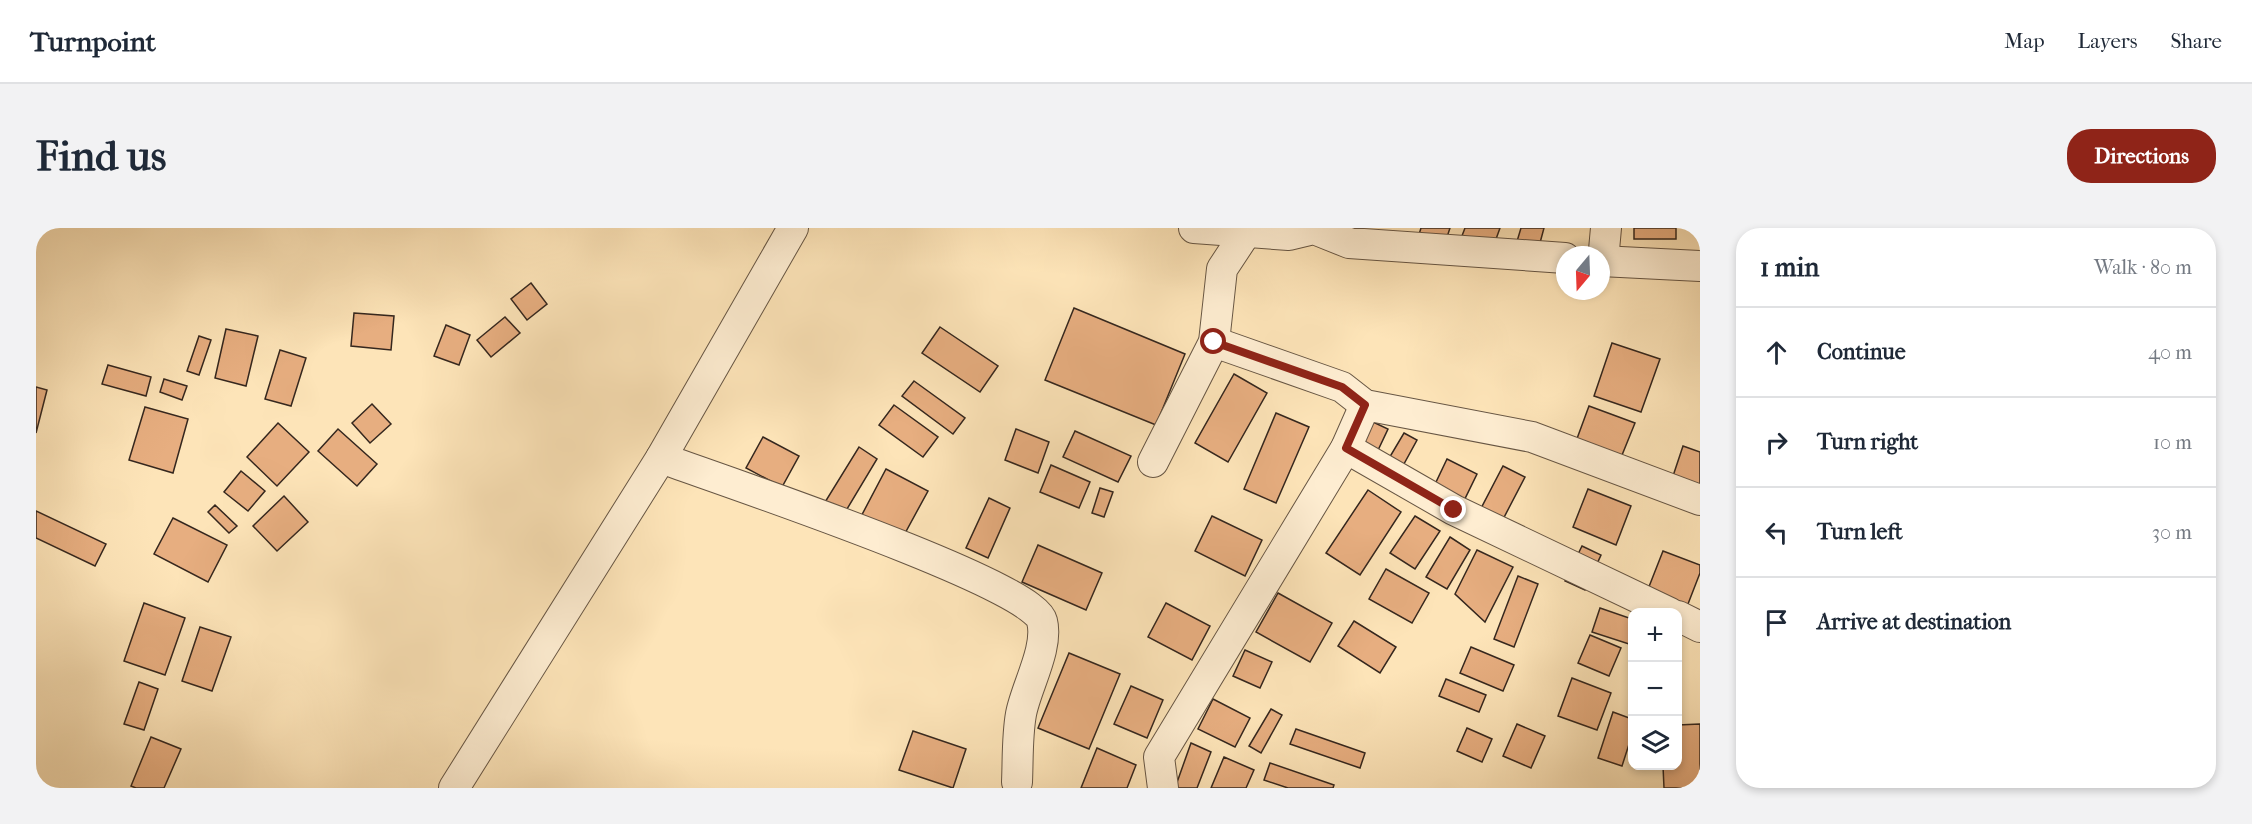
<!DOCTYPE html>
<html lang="en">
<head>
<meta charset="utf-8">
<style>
	body { margin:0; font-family:"IM FELL French Canon",serif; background:#f2f2f3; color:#1f2937 }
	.controls { position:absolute; right:18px; bottom:18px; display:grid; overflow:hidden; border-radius:12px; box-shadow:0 3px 9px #0003 }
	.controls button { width:54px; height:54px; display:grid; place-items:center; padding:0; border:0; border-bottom:2px solid #e0e1e3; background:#fff; color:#1f2937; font:30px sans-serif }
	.compass { position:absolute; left:1520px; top:18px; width:54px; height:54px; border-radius:50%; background:#fff; box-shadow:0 3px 9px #0003; rotate:199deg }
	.stop { position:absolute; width:18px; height:18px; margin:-14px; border:4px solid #8f2418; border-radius:50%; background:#fff }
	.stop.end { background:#8f2418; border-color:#fff; box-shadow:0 2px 6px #0008 }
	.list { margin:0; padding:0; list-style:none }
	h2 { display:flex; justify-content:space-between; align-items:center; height:78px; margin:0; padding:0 24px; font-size:26px }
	h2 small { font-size:20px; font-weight:400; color:#747a83 }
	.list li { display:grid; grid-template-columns:39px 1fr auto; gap:18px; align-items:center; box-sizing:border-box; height:90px; padding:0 24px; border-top:2px solid #e0e1e3 }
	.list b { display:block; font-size:22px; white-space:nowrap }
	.list em { font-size:20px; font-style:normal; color:#747a83 }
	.icon { flex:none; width:33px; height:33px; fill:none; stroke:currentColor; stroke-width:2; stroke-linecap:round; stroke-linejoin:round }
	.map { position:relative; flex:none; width:1664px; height:560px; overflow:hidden; border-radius:24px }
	header { display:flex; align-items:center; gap:36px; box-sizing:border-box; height:84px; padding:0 30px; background:#fff; border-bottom:2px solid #e0e1e3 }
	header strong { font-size:28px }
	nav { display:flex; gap:33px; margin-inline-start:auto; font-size:21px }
	.intro { display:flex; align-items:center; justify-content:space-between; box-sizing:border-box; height:144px; padding:0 36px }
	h1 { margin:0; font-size:42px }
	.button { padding:15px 27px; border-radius:24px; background:#8f2418; color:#fff; font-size:21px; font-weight:700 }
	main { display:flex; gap:36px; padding:0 36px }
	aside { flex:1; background:#fff; border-radius:24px; box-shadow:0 3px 9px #0003 }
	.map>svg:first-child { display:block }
	.building { fill:#e7ae80; stroke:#35271e; stroke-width:1.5 }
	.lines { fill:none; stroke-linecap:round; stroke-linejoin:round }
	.minor-casing { stroke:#675644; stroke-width:32 }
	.minor { stroke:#feedd1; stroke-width:30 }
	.route { stroke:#8f2418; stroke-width:8 }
</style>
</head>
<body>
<header>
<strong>Turnpoint</strong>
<nav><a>Map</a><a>Layers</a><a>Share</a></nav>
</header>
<div class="intro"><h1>Find us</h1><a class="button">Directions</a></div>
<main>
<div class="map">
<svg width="1664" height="560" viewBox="0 0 1664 560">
	<rect width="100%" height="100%" fill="#fde4b8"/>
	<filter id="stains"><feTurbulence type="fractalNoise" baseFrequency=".00333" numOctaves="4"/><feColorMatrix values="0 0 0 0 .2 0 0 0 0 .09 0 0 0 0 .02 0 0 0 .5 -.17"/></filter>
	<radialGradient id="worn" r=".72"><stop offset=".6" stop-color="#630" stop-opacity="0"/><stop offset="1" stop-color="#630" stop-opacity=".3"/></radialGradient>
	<g class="building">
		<polygon points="1385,0 1414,0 1406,24 1380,16"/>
		<polygon points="1429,0 1464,0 1455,25 1424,13"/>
		<polygon points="1485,0 1508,0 1501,26 1479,20"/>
		<rect x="1598" y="0" width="42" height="11"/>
		<polygon points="495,55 511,76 491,92 475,71"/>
		<polygon points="1038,80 1149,126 1120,197 1009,152"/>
		<polygon points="318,85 358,88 355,122 315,118"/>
		<polygon points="469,89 484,105 455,129 441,112"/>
		<polygon points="410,97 434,107 423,137 398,128"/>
		<polygon points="904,99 962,138 944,164 886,125"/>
		<polygon points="190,101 222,108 210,158 179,150"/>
		<polygon points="163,108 175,112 163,147 151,143"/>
		<polygon points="1576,115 1624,131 1605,184 1558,168"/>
		<polygon points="244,122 270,130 255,178 229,171"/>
		<polygon points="72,137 115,149 110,168 66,156"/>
		<polygon points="1198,146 1231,165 1192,234 1159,215"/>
		<polygon points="128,151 151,158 146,172 124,164"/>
		<polygon points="878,153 929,190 917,206 866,168"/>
		<polygon points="0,159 11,162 0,205"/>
		<polygon points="336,176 355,196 334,215 316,195"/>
		<polygon points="858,177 902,209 887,229 843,197"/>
		<polygon points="1553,178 1599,195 1584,232 1539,216"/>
		<polygon points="109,179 152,191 137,245 93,232"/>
		<polygon points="1240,185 1273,199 1240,275 1208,261"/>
		<polygon points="1337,194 1352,201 1335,237 1320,229"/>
		<polygon points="242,195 273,224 241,258 211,229"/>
		<polygon points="302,201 341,236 321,258 282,223"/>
		<polygon points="980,201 1013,214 1002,245 969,232"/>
		<polygon points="1039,203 1095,228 1082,254 1027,229"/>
		<polygon points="1368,205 1381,212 1363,245 1349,237"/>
		<polygon points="727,209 763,228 746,259 710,240"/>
		<polygon points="1647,218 1664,224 1664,264 1635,254"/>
		<polygon points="823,219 841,231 805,291 786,279"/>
		<polygon points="1411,231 1441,246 1422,285 1392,271"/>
		<polygon points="1015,237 1054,254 1043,280 1004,264"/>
		<polygon points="1467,238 1489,249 1463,299 1441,288"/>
		<polygon points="850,241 892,263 861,320 820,298"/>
		<polygon points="205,243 229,263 212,283 188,264"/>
		<polygon points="1064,260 1077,264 1068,289 1056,285"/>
		<polygon points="1552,261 1595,278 1580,317 1537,299"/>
		<polygon points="1332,262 1365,284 1324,347 1290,325"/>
		<polygon points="248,268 272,294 241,323 217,298"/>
		<polygon points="953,270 974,280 952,330 930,320"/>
		<polygon points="179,277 201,298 193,305 172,284"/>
		<polygon points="0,283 70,316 59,338 0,310"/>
		<polygon points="1176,288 1226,312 1209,348 1159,323"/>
		<polygon points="1379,288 1404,303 1379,341 1354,325"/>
		<polygon points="137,290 191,317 172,354 118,326"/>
		<polygon points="1414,309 1434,322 1411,361 1390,349"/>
		<polygon points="1002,317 1066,345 1050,382 986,354"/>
		<polygon points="1546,318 1565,327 1549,362 1529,353"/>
		<polygon points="1441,322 1477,339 1449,394 1419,366"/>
		<polygon points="1627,323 1664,337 1664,345 1645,394 1605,379"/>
		<polygon points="1350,341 1393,365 1376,395 1333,371"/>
		<polygon points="1482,348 1502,356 1478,419 1458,411"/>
		<polygon points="1242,365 1296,395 1274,434 1220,404"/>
		<polygon points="108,375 149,390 129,447 88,433"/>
		<polygon points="1130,375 1174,398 1156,432 1112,409"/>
		<polygon points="1564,380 1596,391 1596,417 1556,404"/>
		<polygon points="1318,393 1360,419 1344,445 1302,418"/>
		<polygon points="164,399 195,409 176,463 146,453"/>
		<polygon points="1554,407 1585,420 1573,448 1542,435"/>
		<polygon points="1435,419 1478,437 1467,463 1424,445"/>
		<polygon points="1209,422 1236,434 1224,460 1197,448"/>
		<polygon points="1033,425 1084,446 1053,521 1002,500"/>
		<polygon points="1536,450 1575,465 1561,502 1522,488"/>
		<polygon points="1410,451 1450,467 1443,484 1403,468"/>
		<polygon points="103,454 122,461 108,502 88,496"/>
		<polygon points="1095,458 1127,472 1111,510 1078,496"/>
		<polygon points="1177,471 1214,490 1199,519 1162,501"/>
		<polygon points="1235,481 1246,487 1225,525 1213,518"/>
		<polygon points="1577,484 1596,491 1596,507 1586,538 1562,530"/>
		<polygon points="1481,496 1509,508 1495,540 1467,528"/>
		<polygon points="1664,496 1664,560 1628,560 1627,538 1642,538 1642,497"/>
		<polygon points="1431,500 1456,511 1446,534 1421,523"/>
		<polygon points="1260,501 1329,525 1324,540 1254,516"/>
		<polygon points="877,503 930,521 917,560 863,542"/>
		<polygon points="115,509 145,521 128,560 100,560 95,558"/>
		<polygon points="1155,515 1175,524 1161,560 1139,560"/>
		<polygon points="1061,520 1100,537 1091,560 1045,560"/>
		<polygon points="1188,529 1218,542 1210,560 1175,560"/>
		<polygon points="1234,535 1298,557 1297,560 1252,560 1228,552"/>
	</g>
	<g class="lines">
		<g class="minor-casing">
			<g id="minor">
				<path d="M757,0L625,230C676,249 998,356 1006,393C1013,420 990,459 985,486C981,508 982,532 981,554"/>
				<polyline points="1158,0 1253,7 1278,1 1313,15 1529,30"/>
				<polyline points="1565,33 1664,38"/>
				<polyline points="1567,33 1570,0"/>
				<polyline points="1178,114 1306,159 1329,177 1496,209 1664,272"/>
				<polyline points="1310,220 1418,282 1634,385"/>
				<polyline points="1117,234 1178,114 1186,41 1213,0"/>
				<polyline points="1642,388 1664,399"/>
				<polyline points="418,560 625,230"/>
				<polyline points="1127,560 1123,529 1310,220 1329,177"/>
			</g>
		</g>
		<use href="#minor" class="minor"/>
	</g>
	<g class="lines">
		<polyline class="route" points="1178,114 1306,159 1329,177 1310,220 1418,282"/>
	</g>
	<rect width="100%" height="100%" filter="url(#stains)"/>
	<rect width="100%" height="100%" fill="url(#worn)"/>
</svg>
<div class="controls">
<button>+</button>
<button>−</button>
<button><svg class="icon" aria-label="layers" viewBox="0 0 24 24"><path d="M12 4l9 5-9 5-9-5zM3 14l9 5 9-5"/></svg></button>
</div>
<svg class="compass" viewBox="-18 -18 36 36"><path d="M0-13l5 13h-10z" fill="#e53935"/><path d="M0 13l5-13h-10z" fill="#747a83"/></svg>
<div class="stop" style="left:1178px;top:114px"></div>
<div class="stop end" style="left:1418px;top:282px"></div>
</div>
<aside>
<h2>1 min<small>Walk · 80 m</small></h2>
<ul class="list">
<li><svg class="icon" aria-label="ahead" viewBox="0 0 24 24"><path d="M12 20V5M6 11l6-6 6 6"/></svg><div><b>Continue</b></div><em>40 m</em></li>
<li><svg class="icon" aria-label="right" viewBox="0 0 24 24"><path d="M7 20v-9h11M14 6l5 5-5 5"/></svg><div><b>Turn right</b></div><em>10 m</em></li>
<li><svg class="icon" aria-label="left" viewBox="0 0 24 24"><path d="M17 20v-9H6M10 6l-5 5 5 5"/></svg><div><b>Turn left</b></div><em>30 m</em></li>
<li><svg class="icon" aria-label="arrive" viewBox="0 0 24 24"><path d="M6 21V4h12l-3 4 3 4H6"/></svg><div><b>Arrive at destination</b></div></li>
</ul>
</aside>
</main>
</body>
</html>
